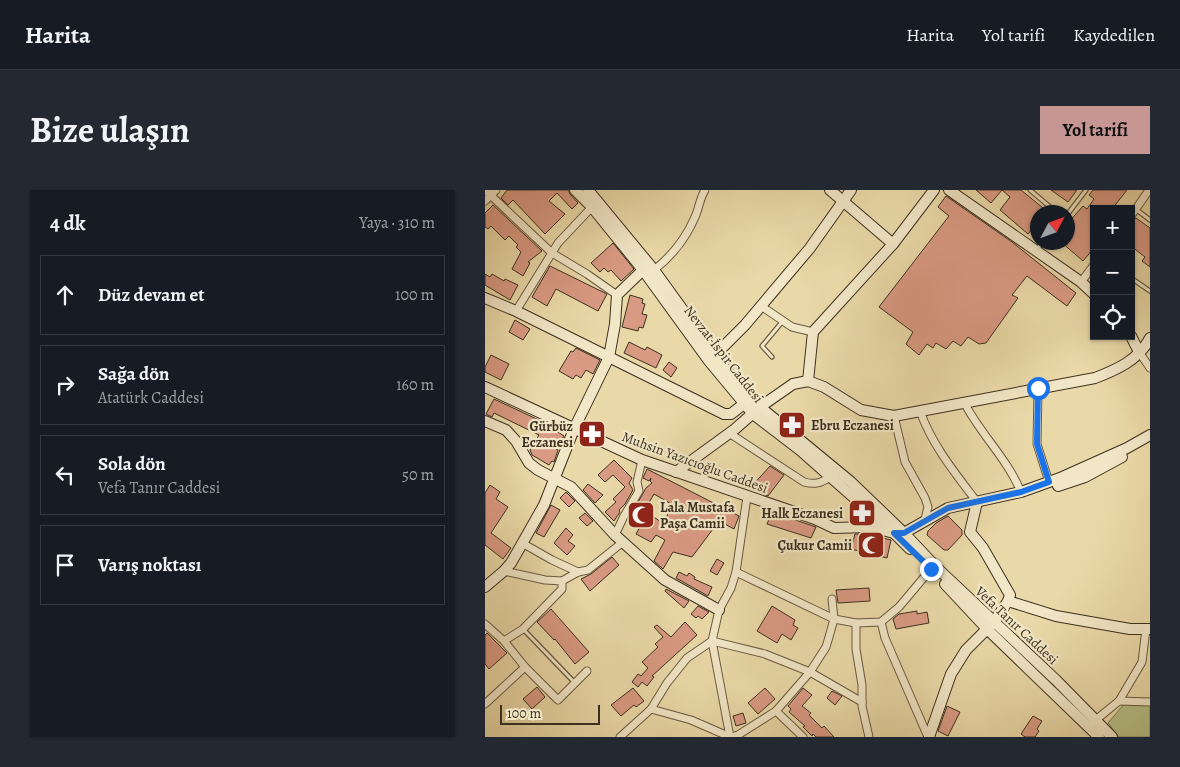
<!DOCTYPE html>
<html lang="tr">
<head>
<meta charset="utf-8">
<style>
	body { margin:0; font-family:Alegreya,serif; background:#242831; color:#f1f3f6 }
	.controls { position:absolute; right:15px; top:15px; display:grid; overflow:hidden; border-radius:0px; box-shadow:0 1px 4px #0004 }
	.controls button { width:45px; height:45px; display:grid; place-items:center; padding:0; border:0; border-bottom:1px solid #363941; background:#171b24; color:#f1f3f6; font:25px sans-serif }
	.compass { position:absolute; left:545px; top:15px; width:45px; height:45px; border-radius:50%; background:#171b24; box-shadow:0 1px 4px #0004; rotate:49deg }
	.scale { position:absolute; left:15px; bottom:12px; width:100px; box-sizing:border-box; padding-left:5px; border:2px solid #3c301f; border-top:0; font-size:14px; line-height:18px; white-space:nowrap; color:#3c301f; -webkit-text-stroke:4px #f1e6c6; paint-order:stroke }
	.stop { position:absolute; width:15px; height:15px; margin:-11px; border:4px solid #1a73e8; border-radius:50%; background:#fff }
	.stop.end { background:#1a73e8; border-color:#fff; box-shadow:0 1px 5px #0008 }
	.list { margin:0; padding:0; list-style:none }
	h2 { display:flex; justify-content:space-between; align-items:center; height:65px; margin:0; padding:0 20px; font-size:21px }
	h2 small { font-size:16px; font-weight:400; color:#9ea1a6 }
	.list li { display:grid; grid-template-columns:32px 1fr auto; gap:15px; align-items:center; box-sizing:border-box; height:80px; margin:0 10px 10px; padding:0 10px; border:1px solid #363941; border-radius:0px }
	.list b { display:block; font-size:19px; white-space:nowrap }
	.list p { margin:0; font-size:16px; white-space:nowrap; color:#9ea1a6 }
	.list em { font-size:16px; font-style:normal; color:#9ea1a6 }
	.icon { flex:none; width:28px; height:28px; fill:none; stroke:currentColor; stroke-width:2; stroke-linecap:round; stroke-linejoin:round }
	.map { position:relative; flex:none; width:665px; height:547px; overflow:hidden; border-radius:0px }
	header { display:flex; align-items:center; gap:30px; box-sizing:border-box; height:70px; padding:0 25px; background:#171b24; border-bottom:1px solid #363941 }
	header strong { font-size:24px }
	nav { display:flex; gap:28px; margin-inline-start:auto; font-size:18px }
	.intro { display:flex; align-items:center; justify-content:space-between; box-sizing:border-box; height:120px; padding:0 30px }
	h1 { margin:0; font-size:35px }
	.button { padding:12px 22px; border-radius:0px; background:#c59692; color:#111; font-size:18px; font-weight:700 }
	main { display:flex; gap:30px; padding:0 30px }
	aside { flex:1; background:#171b24; border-radius:0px; box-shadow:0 1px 4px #0004 }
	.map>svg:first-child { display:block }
	.green { fill:#b7bf87; stroke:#7a7853 }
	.building { fill:#d99a83; stroke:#3c301f; fill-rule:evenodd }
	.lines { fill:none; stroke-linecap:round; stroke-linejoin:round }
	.lane-casing { stroke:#685a41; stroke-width:5.5 }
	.street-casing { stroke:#685a41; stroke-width:9 }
	.secondary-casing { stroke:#3c301f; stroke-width:12 }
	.lane { stroke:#f1e6c6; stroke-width:3 }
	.street { stroke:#f1e6c6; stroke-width:7 }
	.secondary { stroke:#f1e6c6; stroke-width:10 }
	.route { stroke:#1a73e8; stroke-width:6 }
	.labels { text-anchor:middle; stroke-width:4.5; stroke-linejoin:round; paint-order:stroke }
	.street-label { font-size:14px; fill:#3c301f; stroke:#f1e6c6 }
	.poi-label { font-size:14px; font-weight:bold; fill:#3c301f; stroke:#f1e6c6; text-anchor:end }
</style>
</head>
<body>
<header>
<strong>Harita</strong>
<nav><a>Harita</a><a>Yol tarifi</a><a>Kaydedilen</a></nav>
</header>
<div class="intro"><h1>Bize ulaşın</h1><a class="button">Yol tarifi</a></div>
<main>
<aside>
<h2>4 dk<small>Yaya · 310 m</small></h2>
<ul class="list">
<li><svg class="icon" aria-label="ahead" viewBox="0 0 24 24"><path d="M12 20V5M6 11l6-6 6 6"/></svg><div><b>Düz devam et</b></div><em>100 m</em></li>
<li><svg class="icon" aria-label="right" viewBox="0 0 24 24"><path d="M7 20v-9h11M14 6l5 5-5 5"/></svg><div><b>Sağa dön</b><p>Atatürk Caddesi</p></div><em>160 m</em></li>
<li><svg class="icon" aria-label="left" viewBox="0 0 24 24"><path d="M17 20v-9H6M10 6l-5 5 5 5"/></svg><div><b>Sola dön</b><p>Vefa Tanır Caddesi</p></div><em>50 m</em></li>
<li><svg class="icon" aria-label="arrive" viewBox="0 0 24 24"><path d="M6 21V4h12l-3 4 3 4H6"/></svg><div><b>Varış noktası</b></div></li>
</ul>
</aside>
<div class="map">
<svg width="665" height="547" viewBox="0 0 665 547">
	<rect width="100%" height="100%" fill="#ead9a8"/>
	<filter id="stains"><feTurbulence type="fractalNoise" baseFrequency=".004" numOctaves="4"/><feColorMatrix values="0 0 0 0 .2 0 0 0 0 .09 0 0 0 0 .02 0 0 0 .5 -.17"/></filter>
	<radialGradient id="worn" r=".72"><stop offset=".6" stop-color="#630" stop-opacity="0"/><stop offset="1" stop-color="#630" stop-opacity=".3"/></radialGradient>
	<polygon class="green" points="640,513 665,515 665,547 634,547 623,533"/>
	<g class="building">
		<polygon points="22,0 83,0 85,4 93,13 87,19 72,3 64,11 80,24 60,44 28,10 23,15 16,8"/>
		<polygon points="491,0 536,0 563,22 552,22 552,41 548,38 543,44 515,20 525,7 517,0 506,13"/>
		<polygon points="566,0 592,0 583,12"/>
		<polygon points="608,0 642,0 627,19 609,19 609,58 598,71 576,52 582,52 582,34 598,16 602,19 609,9 604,5"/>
		<polygon points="461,6 527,52 591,103 582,116 542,86 527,105 533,108 501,153 494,154 483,147 476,156 468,151 461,159 451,153 448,158 442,154 434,165 421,154 428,142 394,117 464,26 453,17"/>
		<polygon points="8,15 57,61 43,72 45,73 38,86 27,79 36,62 31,57 33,55 24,46 20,50 6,36 3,39 0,37 0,23"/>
		<polygon points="651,28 665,38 665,77 657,71 660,67 646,56 646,32"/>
		<polygon points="128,53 149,79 136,91 126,80 123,82 119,78 115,82 106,73"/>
		<polygon points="65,76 122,104 113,121 71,99 62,116 47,107"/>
		<polygon points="0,84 5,87 7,84 19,91 20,89 33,95 25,110 0,95"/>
		<polygon points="145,105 158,109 157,113 160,114 157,124 162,125 158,138 154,137 153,141 137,137"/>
		<polygon points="30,130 45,139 38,150 24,142"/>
		<polygon points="144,152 160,160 162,157 177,165 171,178 139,163"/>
		<polygon points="91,158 115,170 108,184 101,180 96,188 91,185 88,189 74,181 86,161 88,162"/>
		<polygon points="6,165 24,174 16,190 0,182 0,177"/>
		<polygon points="184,172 192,178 186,187 178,180"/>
		<polygon points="9,209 58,232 79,246 71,259 73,260 69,272 67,271 64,275 47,265 45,260 54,245 9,223 7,227 1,224"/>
		<polygon points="129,270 147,288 144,293 148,300 140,314 134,320 135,322 129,331 120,322 131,312 128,309 140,297 128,285 120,292 113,285"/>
		<polygon points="285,276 299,285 283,306 276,303 267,296"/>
		<path d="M162,279L254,326L249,339L234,331L207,367L188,362L178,379L169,371L180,350L171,345L166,352L151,344L156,335L143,330L161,298L167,293L165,291L166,288L164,291L158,288ZM169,304L188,315L178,333L159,321Z"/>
		<polygon points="103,294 118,305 110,313 98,300"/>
		<polygon points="5,295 15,302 11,309 23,317 6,343 26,358 18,369 0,355 0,303"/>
		<polygon points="81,302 90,311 84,317 75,308"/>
		<polygon points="66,315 75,320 59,347 51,343"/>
		<polygon points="287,322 331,337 326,348 282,334"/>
		<polygon points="100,323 108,331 102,336 94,328"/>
		<polygon points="463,326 477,340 477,345 463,360 459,360 442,345 443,341 451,333"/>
		<polygon points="81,338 88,345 83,351 90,356 82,365 69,353"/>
		<polygon points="370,344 381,344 406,350 402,368 366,359"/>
		<polygon points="127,367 134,375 105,401 96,389 106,384"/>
		<polygon points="232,369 239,373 232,385 225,381"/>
		<polygon points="194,382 202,386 204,383 210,387 209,389 227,397 223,406 191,388"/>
		<polygon points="384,398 385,411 353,413 351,400"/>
		<polygon points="181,399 204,411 199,418 180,401"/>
		<polygon points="213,416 224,422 217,429 213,426 211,428 206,424"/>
		<polygon points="287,416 310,430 308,435 313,438 306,450 297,444 292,453 272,441"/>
		<polygon points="66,419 104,462 90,474 70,449 69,450 52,432"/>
		<polygon points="432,421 432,424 442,422 444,433 411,439 408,429 414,424"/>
		<polygon points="200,432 212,445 167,486 169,487 162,496 157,492 153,497 147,492 153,484 156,486 163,478 157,472 173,457 170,454 178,447 169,437 172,435 186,447"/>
		<polygon points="2,443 22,463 4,479 0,474 0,445"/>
		<polygon points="52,497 60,507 47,519 38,509"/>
		<polygon points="148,498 159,511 151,517 149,515 136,526 126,515"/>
		<polygon points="280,498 290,509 273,524 263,513"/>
		<polygon points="318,498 327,505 317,516 326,523 324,525 337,538 339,536 349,547 331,547 328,544 327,546 318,537 320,536 304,522 306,519 303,516"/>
		<polygon points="347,501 357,506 350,515 342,508"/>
		<polygon points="462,516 475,522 463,546 453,541"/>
		<polygon points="258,523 261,533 251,536 248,526"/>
		<polygon points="548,526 557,531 552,539 554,541 550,547 540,547 536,544"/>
	</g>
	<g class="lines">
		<g class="lane-casing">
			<g id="lane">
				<polyline points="545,0 571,22"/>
				<polyline points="652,20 665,30"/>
				<polyline points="582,25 601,0"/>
				<polyline points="551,60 558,52"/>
				<polyline points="646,88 665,101"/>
				<polyline points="287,167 277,156 297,132"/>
				<polyline points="39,440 90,493"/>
			</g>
		</g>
		<g class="street-casing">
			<g id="street">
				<polyline points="0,0 67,63 102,84 132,105"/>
				<polyline points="0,11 11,0"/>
				<polyline points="646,26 664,0"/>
				<path d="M169,80C187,66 201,48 210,27C214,18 215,8 220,0"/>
				<polyline points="596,92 609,75"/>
				<polyline points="276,116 307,137 328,142"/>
				<polyline points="31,121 73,53 107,17"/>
				<polyline points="654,162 665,178"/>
				<polyline points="553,198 552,254 564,292"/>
				<path d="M479,212C495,244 522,268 536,302"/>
				<path d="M435,221C447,255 470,283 492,312"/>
				<polyline points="409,226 420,272 440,308 443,317 440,329"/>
				<path d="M244,243L319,292C330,295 336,293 345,287"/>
				<polyline points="130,345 139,326 154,301 152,292 157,270"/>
				<polyline points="37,353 67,370 93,382"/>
				<polyline points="19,381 60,390 77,391"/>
				<polyline points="251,382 349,429 371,433 396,432 414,417 446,379"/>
				<polyline points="396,432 400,448 443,547"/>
				<polyline points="371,433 371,459 377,495 377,516 384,547"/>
				<polyline points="0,434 19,451 40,477 73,510 102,481"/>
				<polyline points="19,451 38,439 77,399 77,391 93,382 103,380 138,352"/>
				<polyline points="634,511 665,512"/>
				<polyline points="0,514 40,477"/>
				<polyline points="166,519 206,530 245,547"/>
				<polyline points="291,521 318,547"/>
				<polyline points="607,533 634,511 657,472 661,439"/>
				<polyline points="135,547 166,519 182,493 202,468 227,451 280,464 325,482 377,512"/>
				<polyline points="245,547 227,451 234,420 246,398 251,382 262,307"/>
				<polyline points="246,547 253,545 291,521 325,482 341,457 344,447 349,429 347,409"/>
			</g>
		</g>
		<g class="secondary-casing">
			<g id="secondary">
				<polyline points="90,0 107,17 158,80 224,171 268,224 315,260 409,343 425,359"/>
				<polyline points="103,0 169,80 239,177 275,217 366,292 419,343 452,378 571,490 627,547"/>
				<polyline points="345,0 408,54"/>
				<polyline points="464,0 596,92 609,104"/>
				<polyline points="0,108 31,121 239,224 246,224 260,213"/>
				<polyline points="646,146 654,162"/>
				<polyline points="225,170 260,135 325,58 366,0"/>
				<polyline points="323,191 328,142 408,54 449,0"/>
				<polyline points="0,197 157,270 330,329 349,338 386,337 409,343 419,343 463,318 536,302 575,288 642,258 665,245"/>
				<polyline points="0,231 21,240 31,251 44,273 53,280 86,297 130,345 180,390 234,420"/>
				<path d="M191,282L250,239L275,217L308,194L323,191L339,197L376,220L409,226L610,188C631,180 654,170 665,148"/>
				<polyline points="573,296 600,287 637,267"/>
				<polyline points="460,394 503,440 614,547"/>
				<polyline points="0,397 19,381 26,373 59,315 89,239 124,167 130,134 132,105 158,80"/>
				<polyline points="523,411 571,426 645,439 665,439"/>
				<polyline points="444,547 466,484 481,460 509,432 523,411 525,405 498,358 485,342 492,312"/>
			</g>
		</g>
		<use href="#lane" class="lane"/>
		<use href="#street" class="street"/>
		<use href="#secondary" class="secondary"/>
	</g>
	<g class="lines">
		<polyline class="route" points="446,379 409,343 419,343 463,318 536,302 564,292 552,254 553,198"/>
	</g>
	<defs>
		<g id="pharmacy-square" transform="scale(1.4375)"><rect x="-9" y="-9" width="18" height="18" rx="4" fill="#8f2418" stroke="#f1e6c6"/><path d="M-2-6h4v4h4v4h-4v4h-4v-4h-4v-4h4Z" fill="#fff"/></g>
		<g id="mosque-square" transform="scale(1.4375)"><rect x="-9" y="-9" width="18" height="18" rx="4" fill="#8f2418" stroke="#f1e6c6"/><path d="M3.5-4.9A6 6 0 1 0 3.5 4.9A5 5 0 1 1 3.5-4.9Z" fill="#fff"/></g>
	</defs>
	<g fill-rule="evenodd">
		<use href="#pharmacy-square" x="307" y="235"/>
		<use href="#pharmacy-square" x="107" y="244"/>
		<use href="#pharmacy-square" x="377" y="323"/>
		<use href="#mosque-square" x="156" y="325"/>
		<use href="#mosque-square" x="386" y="355"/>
	</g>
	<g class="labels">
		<g class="street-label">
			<text transform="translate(239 164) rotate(52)" y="5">Nevzat İspir Caddesi</text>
			<text transform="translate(210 272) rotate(20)" y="5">Muhsin Yazıcıoğlu Caddesi</text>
			<text transform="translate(532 435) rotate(43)" y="5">Vefa Tanır Caddesi</text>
		</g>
		<g class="poi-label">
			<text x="326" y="240" text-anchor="start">Ebru Eczanesi</text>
			<text x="88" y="241">Gürbüz<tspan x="88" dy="16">Eczanesi</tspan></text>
			<text x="175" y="322" text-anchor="start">Lala Mustafa<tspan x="175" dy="16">Paşa Camii</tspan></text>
			<text x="358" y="328">Halk Eczanesi</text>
			<text x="367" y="360">Çukur Camii</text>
		</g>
	</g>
	<rect width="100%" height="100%" filter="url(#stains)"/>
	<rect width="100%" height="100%" fill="url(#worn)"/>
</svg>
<div class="controls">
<button>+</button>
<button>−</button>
<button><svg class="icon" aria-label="locate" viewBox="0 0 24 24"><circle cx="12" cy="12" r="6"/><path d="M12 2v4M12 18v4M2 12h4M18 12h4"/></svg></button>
</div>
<svg class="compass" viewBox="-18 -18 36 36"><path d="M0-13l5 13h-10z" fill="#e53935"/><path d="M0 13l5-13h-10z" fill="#9ea1a6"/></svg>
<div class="scale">100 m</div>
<div class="stop" style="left:553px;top:198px"></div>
<div class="stop end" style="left:446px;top:379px"></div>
</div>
</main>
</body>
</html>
